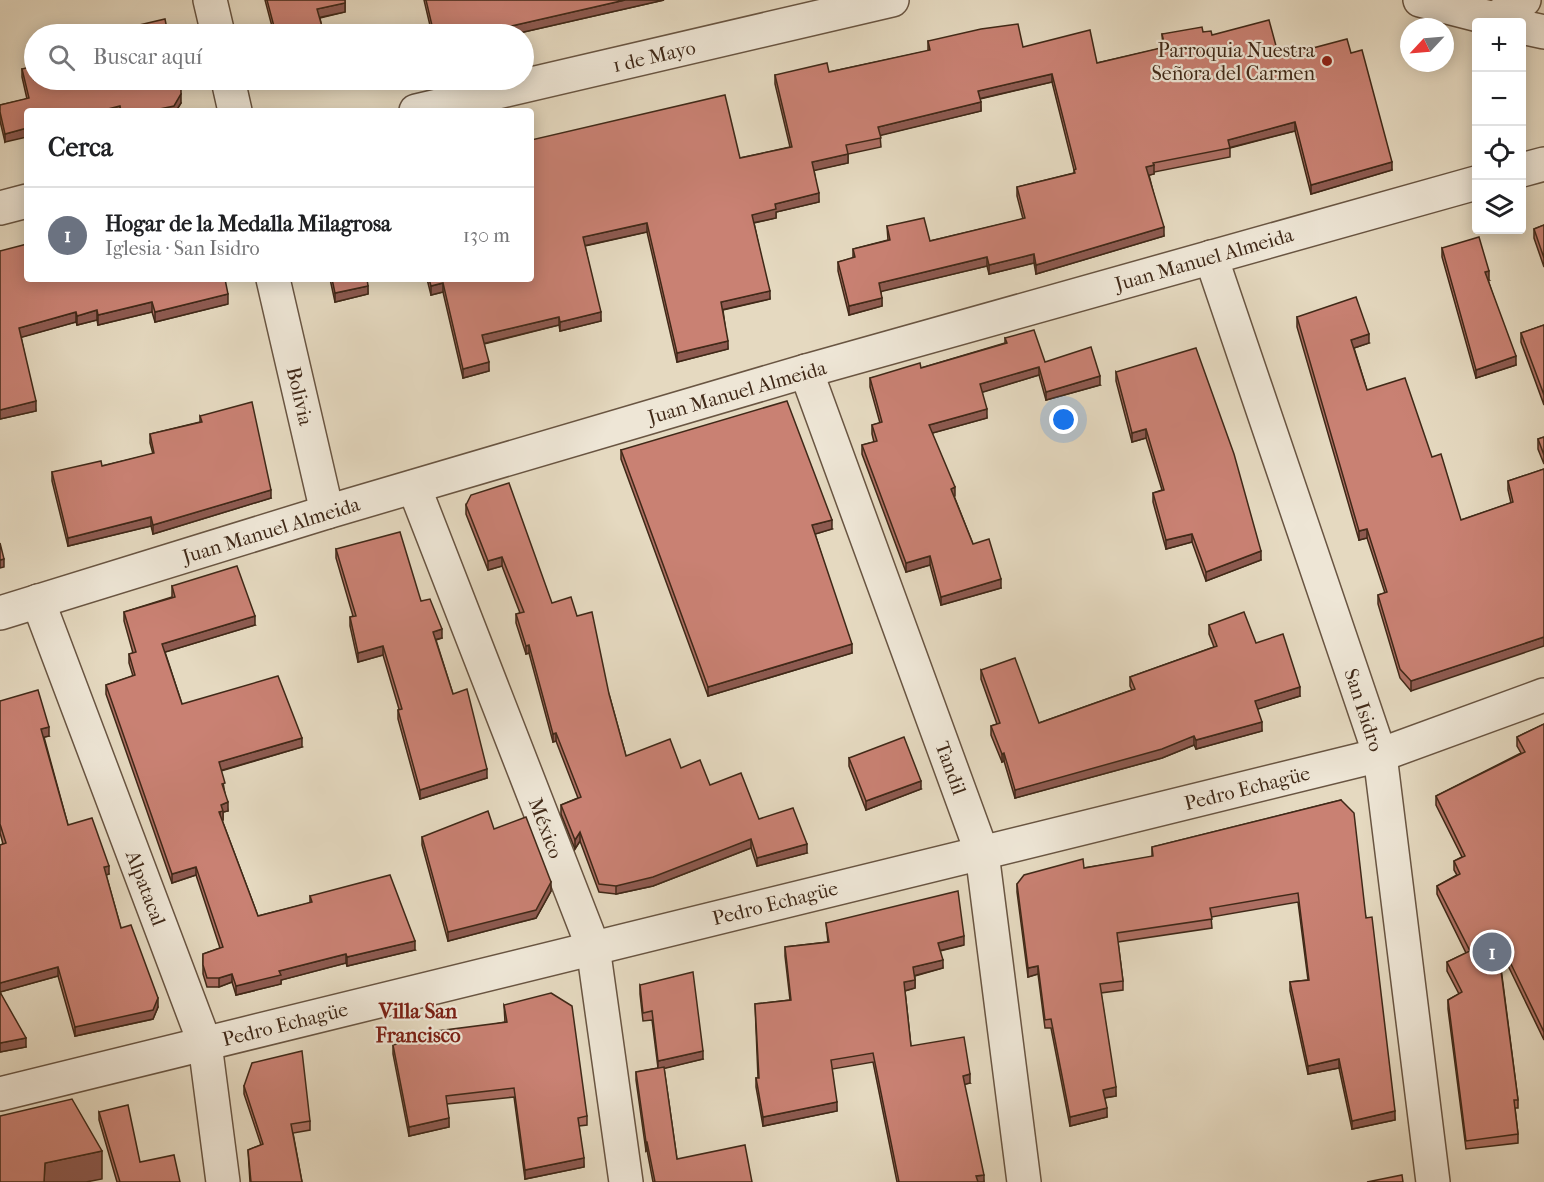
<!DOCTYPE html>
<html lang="es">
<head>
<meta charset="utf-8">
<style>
	body { margin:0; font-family:"IM FELL French Canon",serif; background:#f2f2f2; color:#202124 }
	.controls { position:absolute; right:18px; top:18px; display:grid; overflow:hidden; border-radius:6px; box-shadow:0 3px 15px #0003 }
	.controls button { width:54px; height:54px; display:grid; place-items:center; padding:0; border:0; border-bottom:2px solid #e0e0e0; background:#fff; color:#202124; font:30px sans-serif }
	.compass { position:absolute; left:1400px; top:18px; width:54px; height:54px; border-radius:50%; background:#fff; box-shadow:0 3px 15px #0003; rotate:244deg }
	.you { position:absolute; left:1064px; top:420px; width:21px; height:21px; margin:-15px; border:4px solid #fff; border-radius:50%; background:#1a73e8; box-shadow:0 0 0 9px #1a73e833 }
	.badge { display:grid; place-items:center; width:39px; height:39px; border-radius:50%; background:#2563eb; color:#fff; font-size:20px; font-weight:700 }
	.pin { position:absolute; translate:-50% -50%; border:3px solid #fff; box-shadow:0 2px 6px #0006 }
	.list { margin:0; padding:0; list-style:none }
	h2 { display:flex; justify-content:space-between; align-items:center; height:78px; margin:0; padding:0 24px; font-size:26px }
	h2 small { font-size:20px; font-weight:400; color:#757577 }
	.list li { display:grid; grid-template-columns:39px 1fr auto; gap:18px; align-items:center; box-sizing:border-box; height:96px; padding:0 24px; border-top:2px solid #e0e0e0 }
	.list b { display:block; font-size:22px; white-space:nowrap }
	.list p { margin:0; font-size:20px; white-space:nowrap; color:#757577 }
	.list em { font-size:20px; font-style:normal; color:#757577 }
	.icon { flex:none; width:33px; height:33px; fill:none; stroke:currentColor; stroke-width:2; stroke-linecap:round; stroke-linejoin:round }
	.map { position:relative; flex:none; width:1544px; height:1182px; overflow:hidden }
	.search { position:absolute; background:#fff; box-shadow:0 3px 15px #0003; left:24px; top:24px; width:510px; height:66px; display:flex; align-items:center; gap:15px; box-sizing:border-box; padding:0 21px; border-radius:33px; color:#757577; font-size:22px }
	.panel { position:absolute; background:#fff; box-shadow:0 3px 15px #0003; left:24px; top:108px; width:510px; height:174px; border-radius:6px }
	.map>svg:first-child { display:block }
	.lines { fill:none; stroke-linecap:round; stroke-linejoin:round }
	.street-casing { stroke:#695542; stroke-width:36 }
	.street { stroke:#eee6d6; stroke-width:33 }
	.wall { fill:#ad6f63; stroke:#402918; stroke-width:1.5 }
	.shaded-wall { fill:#8d5a50; stroke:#402918; stroke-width:1.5 }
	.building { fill:#c98173; stroke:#402918; stroke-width:1.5 }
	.poi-dot { fill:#8f2418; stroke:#eee6d6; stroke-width:2 }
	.labels { text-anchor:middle; stroke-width:4.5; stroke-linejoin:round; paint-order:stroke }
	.poi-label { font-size:20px; fill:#402918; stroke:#eee6d6; text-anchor:end }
	.street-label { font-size:20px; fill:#402918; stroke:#eee6d6 }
	.neighbourhood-label { font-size:21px; font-weight:bold; fill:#7a1f14; stroke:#eee6d6 }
</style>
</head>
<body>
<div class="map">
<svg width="1544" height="1182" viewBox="0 0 1544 1182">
	<rect width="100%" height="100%" fill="#e5d9c0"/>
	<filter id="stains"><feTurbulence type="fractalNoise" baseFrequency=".00333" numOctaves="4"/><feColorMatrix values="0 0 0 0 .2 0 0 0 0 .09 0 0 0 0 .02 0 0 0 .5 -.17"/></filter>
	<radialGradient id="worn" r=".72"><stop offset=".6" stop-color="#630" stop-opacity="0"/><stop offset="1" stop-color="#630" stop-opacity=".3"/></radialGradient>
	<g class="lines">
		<g class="street-casing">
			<g id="street">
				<polyline points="210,0 218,34"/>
				<polyline points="1420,0 1506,22"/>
				<polyline points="1494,19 1524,0"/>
				<polyline points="1522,27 1544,32"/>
				<polyline points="228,80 235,111"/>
				<polyline points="416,111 892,0"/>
				<polyline points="1522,170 1544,164"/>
				<polyline points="0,208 27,201"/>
				<polyline points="1211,257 1380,755 1433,1182"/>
				<polyline points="273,279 327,512"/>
				<polyline points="806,371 982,853 1024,1182"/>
				<polyline points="414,487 593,947 626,1182"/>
				<polyline points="38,601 205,1044 223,1182"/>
				<polyline points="0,613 327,512 806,371 1476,183"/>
				<polyline points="0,1094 1380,755 1544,695"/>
			</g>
		</g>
		<use href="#street" class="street"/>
	</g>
	<g class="wall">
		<polygon points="265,0 345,0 345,12 320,18 323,34 274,34"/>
		<polygon points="424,0 664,0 515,34 432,34"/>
		<polygon points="1203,32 1279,57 1351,53 1392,170 1311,194 1295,131 1230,148 1230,157 1154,172 1154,174 1149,175 1164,236 1036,274 1034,263 989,274 987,266 881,291 882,306 849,315 838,271 838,262 853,258 853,249 888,240 887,226 930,241 1023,219 1017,196 1017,187 1074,173 1074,170 1052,82 980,99 981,111 880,135 881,147 848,154 848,163 814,170 819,202 776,212 776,218 754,223 770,299 723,310 728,349 677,362 647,232 585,246 601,321 560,331 559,325 484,344 489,371 463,378 443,292 431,295 427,279 531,279 531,140 740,158 790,147 775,84 775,75 829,72 928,51 928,41 1023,47 1097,63 1163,48 1162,34"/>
		<polygon points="22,69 181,103 176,111 27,111 5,142 0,121 0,105 27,99 22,77"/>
		<polygon points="287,80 323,80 300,85"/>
		<polygon points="1544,225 1544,267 1534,238 1534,229"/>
		<polygon points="1442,248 1489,280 1488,280 1516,365 1476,378 1442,257"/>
		<polygon points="0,251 228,304 155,322 152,312 98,325 97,320 77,325 76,322 21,337 36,411 0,419"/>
		<polygon points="330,279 367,279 368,294 335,302"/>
		<polygon points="1297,317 1369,343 1354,348 1367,390 1432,457 1461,520 1511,503 1508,490 1508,481 1544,469 1411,691 1400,678 1378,604 1378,595 1385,593 1367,538 1359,540 1297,327"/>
		<polygon points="1544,325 1544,405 1521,342 1521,333"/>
		<polygon points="1005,338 1045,362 1100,385 1046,400 1039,375 982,392 987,418 932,433 954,496 973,544 1001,588 941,605 930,565 906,572 862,454 862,445 874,442 872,434 872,425 880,423 870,387 870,378 921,368 1005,343"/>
		<polygon points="1116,372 1261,560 1206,581 1192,542 1166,549 1153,502 1153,493 1162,490 1146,438 1132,442 1116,381"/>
		<polygon points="200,416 271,498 153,534 151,526 68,546 52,481 52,472 102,466 153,454 150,443 150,434 200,422"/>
		<polygon points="1544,437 1544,464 1538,449 1538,439"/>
		<polygon points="621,450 832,529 815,534 852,653 708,696 621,459"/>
		<polygon points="466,505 552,603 577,616 609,694 626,756 681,768 710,785 807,853 757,866 751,848 653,886 616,894 599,892 580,841 575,849 561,814 561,805 578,798 556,741 553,742 529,653 526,654 516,623 516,614 520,613 502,566 488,570 466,514"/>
		<polygon points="336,549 421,601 442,638 436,640 453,694 487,778 420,799 398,719 398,710 399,709 383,655 358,662 350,626 350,617 353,616 336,558"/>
		<polygon points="172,586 255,625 165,652 182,704 302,747 221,771 228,811 223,812 223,820 222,820 258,916 310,903 310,896 415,950 347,966 346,963 281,980 281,984 236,995 232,982 219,987 207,987 203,974 203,954 220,948 196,875 172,883 106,694 106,685 133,676 129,663 129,654 133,653 124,621 124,612 172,597"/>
		<polygon points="1209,625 1256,643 1300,696 1257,709 1262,731 1196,749 1194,745 1162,758 1015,798 1004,761 1002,762 991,735 991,726 997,724 981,679 981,670 1039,723 1132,690 1130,686 1130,677 1214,647 1209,634"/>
		<polygon points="0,701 49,736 44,737 68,825 109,874 106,875 121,928 158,1007 153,1019 75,1036 58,976 0,992 26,1047 0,1052 0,845 3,844 0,833"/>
		<polygon points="1544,724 1544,1040 1498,945 1518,1100 1518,1108 1515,1108 1518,1134 1518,1143 1466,1149 1448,1009 1448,1000 1459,994 1447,971 1447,962 1466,953 1437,894 1437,886 1457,875 1454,870 1454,861 1462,857 1436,805 1436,796 1521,753 1517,746 1517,737"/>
		<polygon points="849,758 921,789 866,810 849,766"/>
		<polygon points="1341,800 1366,918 1395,1120 1352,1129 1339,1068 1308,1074 1290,991 1290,982 1308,980 1298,902 1211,917 1212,928 1118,942 1123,981 1123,990 1101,993 1116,1096 1105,1098 1107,1117 1070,1126 1051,1028 1045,1028 1038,974 1028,977 1017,892 1017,884 1084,868 1152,857 1152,847"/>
		<polygon points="494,829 551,891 536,918 448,941 422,845 422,837"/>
		<polygon points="826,923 964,945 940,951 943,968 915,976 915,988 905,991 911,1046 970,1083 964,1084 984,1182 897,1182 873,1062 832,1069 837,1111 763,1126 756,1087 756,1078 758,1078 755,1004 790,1000 785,956 785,947 828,942"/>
		<polygon points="640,985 703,1059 664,1068 677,1159 752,1182 653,1182 647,1150 646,1151 636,1080 636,1072 658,1068 652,1020 643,1021 640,994"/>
		<polygon points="504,1005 587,1116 587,1125 579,1126 584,1167 525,1179 514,1097 447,1104 449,1127 409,1136 393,1054 393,1045 505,1022"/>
		<polygon points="244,1086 310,1121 310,1130 293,1133 302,1182 250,1182 248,1150 261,1145 244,1094"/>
		<polygon points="99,1112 140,1162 180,1182 117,1182 99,1120"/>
	</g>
	<g class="shaded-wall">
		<polygon points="625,0 664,0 515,34 476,34"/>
		<polygon points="345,3 345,12 317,18 317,9"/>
		<polygon points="323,30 323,34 319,34 319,31"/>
		<polygon points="1052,74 1052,82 978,99 978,91"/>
		<polygon points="300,80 323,80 300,85"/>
		<polygon points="181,94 181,103 176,111 150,111"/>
		<polygon points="981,102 981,111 878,136 878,127"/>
		<polygon points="120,106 120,111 100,111"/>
		<polygon points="1295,122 1295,131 1228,148 1228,140"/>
		<polygon points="27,128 27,137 5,142 5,134"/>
		<polygon points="848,154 848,163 812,171 812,162"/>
		<polygon points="1392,162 1392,170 1311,194 1311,185"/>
		<polygon points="1154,165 1154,174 1146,176 1146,167"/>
		<polygon points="819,193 819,202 776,212 776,218 752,223 752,215 775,204"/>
		<polygon points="647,223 647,232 583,246 583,237"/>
		<polygon points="1164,227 1164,236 1036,274 1036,265"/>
		<polygon points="1034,254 1034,263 989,274 989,265"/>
		<polygon points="987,257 987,266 879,292 879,283"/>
		<polygon points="1489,271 1489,280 1485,281 1485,272"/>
		<polygon points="443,283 443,292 431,295 431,286"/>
		<polygon points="368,286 368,294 335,302 335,293"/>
		<polygon points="770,291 770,299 721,310 721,302"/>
		<polygon points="228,294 228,304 155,322 155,312"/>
		<polygon points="882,298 882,306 849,315 849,306"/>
		<polygon points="152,302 152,312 98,325 98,315"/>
		<polygon points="97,310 97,320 77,325 77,316"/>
		<polygon points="76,312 76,322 19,338 19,328"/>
		<polygon points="601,312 601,321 560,331 560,322"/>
		<polygon points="559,317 559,325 482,344 482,335"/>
		<polygon points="1369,334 1369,343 1351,349 1351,340"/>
		<polygon points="728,341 728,349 677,362 677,353"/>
		<polygon points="1516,356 1516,365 1476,378 1476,370"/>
		<polygon points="489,362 489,371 463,378 463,369"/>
		<polygon points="1039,367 1039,375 980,393 980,384"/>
		<polygon points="1100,376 1100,385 1046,400 1046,392"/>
		<polygon points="36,401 36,411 0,419 0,410"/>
		<polygon points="987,409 987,418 929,434 929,425"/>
		<polygon points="1146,429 1146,438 1132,442 1132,433"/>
		<polygon points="955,487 955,496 951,498 951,489"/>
		<polygon points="271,490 271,498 153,534 153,525"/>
		<polygon points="151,517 151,526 68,546 68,538"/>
		<polygon points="832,520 832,529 812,535 812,525"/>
		<polygon points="1367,529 1367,538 1359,540 1359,531"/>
		<polygon points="1192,534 1192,542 1166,549 1166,540"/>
		<polygon points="1261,551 1261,560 1206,581 1206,572"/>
		<polygon points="930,556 930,565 906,572 906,563"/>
		<polygon points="502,557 502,566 488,570 488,561"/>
		<polygon points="4,559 4,567 0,568 0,560"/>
		<polygon points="1001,579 1001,588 941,605 941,597"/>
		<polygon points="255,616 255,625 162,653 162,644"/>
		<polygon points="442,629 442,638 433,640 433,632"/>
		<polygon points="1544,637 1544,646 1411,691 1411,681"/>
		<polygon points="852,644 852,653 708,696 708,687"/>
		<polygon points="529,645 529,653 526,654 526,646"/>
		<polygon points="383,646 383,655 358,662 358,653"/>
		<polygon points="1300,687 1300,696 1255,710 1255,701"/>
		<polygon points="1262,722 1262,731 1196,749 1196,740"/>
		<polygon points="49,727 49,736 41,738 41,729"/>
		<polygon points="556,733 556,741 553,742 553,734"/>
		<polygon points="1194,736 1194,745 1162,758 1015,798 1015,790"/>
		<polygon points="302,738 302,747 219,771 219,762"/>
		<polygon points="1004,753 1004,761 1002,762 1002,754"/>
		<polygon points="487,769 487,778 420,799 420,790"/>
		<polygon points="921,781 921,789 866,810 866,801"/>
		<polygon points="228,802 228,811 223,812 223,820 219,821 221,805"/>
		<polygon points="580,832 580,841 575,849 575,840"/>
		<polygon points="751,839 751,848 653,886 616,894 616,886"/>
		<polygon points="807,844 807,853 757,866 757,858"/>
		<polygon points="109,866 109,874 104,876 104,867"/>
		<polygon points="196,867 196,875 172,883 172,874"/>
		<polygon points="551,882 551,891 536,918 448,941 448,932"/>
		<polygon points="964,936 964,945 938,951 938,943"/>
		<polygon points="415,941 415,950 347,966 347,957"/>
		<polygon points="346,954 346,963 281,980 281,984 236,995 236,986 279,971"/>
		<polygon points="943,960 943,968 913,976 913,967"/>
		<polygon points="1038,966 1038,974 1028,977 1028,968"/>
		<polygon points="58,967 58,976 0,992 0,983"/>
		<polygon points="232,974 232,982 219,987 219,978"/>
		<polygon points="915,980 915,988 904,991 904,982"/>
		<polygon points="158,998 158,1007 153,1019 75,1036 75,1027"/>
		<polygon points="26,1038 26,1047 0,1052 0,1043"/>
		<polygon points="703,1051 703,1059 658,1070 658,1061"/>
		<polygon points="1339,1059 1339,1068 1308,1074 1308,1066"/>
		<polygon points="970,1074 970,1083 963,1085 963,1076"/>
		<polygon points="1116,1087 1116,1096 1103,1098 1103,1090"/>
		<polygon points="837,1102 837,1111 763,1126 763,1117"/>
		<polygon points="1107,1108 1107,1117 1070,1126 1070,1117"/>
		<polygon points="1395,1111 1395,1120 1352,1129 1352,1121"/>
		<polygon points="449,1118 449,1127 409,1136 409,1127"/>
		<polygon points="646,1142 647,1142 647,1150 646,1151"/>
		<polygon points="102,1151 102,1179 86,1182 44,1182 45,1163"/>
		<polygon points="584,1158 584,1167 525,1179 525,1170"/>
		<polygon points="984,1175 984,1182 976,1182 976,1176"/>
	</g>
	<g class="building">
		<polygon points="267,0 345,0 345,3 317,9 323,30 319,31 320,34 276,34"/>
		<polygon points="426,0 625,0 476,34 434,34"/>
		<polygon points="165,19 168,34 101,34"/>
		<polygon points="1269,20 1279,57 1347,39 1351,53 1362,50 1392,162 1311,185 1295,122 1228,140 1230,148 1153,163 1154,165 1146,167 1164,227 1036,265 1034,254 989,265 987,257 879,283 882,298 849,306 838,262 855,257 853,249 890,240 887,226 924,218 930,241 1025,218 1017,187 1075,173 1074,170 1076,169 1052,74 978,91 981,102 878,127 881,138 846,145 848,154 812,162 819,193 775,204 776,209 752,215 770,291 721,302 728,341 677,353 647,223 583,237 601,312 560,322 559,317 482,335 489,362 463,369 443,283 431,286 429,279 531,279 531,140 725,95 740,158 792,147 775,75 827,63 829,72 930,50 928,41 981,29 1018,24 1023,47 1090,30 1097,63 1165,47 1162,34 1202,27 1203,32 1211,31 1212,35"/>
		<polygon points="34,66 34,80 179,80 181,89 181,94 174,106 150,111 121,111 120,106 100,111 27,111 27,128 5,134 0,112 0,105 29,98 22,69"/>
		<polygon points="1544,225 1544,258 1534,229"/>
		<polygon points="1479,237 1489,271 1485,272 1516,356 1476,370 1442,248"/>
		<polygon points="27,244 27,279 225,279 228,294 155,312 152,302 98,315 97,310 77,316 76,312 19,328 36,401 0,410 0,251"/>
		<polygon points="332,279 367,279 368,286 335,293"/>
		<polygon points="1356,297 1369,334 1351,340 1367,390 1405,378 1432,457 1441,454 1461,520 1513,502 1508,481 1544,469 1544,637 1411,681 1400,669 1378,595 1387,592 1367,529 1359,531 1297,317"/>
		<polygon points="1544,325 1544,395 1521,333"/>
		<polygon points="1034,330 1045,362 1091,347 1100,376 1046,392 1039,367 980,384 987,409 929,425 955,487 951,489 973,544 989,539 1001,579 941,597 930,556 906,563 862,445 877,441 872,425 882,422 870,378 920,363 921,368 1007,343 1005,338"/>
		<polygon points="1196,348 1234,454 1261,551 1206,572 1192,534 1166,540 1153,493 1164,490 1146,429 1132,433 1116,372"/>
		<polygon points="787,401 832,520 812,525 852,644 708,687 621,450"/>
		<polygon points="252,402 271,490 153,525 151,517 68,538 52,472 101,461 102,466 154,453 150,434 202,422 200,416"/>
		<polygon points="1544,437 1544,455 1538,439"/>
		<polygon points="509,483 552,603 571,597 577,616 592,612 609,694 626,756 670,739 681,768 700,760 710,785 741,773 759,819 793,808 807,844 757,858 751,839 653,877 616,886 599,884 580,832 575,840 561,805 581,797 556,733 553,734 529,645 526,646 516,614 524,612 502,557 488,561 466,505 471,495"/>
		<polygon points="400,532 421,601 430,599 442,629 433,632 453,694 467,689 487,769 420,790 398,710 402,709 383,646 358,653 350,617 356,616 336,549"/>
		<polygon points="0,543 4,559 0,560"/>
		<polygon points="237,566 255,616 162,644 182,704 278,676 302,738 219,762 225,783 222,784 228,802 221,805 223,811 219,812 258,916 312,902 310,896 390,875 415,941 347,957 346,954 279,971 281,975 236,986 232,974 219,978 207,978 203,965 203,954 223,947 196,867 172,874 106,685 135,675 129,654 136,652 124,612 175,597 172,586"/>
		<polygon points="1244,612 1256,643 1283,634 1300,687 1255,701 1262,722 1196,740 1194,736 1162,749 1015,790 1004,753 1002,754 991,726 1000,723 981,670 1015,658 1039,723 1135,689 1130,677 1217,646 1209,625"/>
		<polygon points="38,690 49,727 41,729 68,825 92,818 109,866 104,867 121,928 131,925 158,998 153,1010 75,1027 58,967 0,983 0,845 6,843 0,824 0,701"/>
		<polygon points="1544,724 1544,1032 1496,933 1518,1100 1514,1100 1518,1134 1466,1141 1448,1000 1462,992 1447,962 1470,951 1437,886 1460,874 1454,861 1465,856 1436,796 1525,752 1517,737"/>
		<polygon points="904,737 921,781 866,801 849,758"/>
		<polygon points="1341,800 1354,813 1366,918 1372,917 1395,1111 1352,1121 1339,1059 1308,1066 1290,982 1309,980 1298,893 1210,908 1212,919 1117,933 1123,981 1100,984 1116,1087 1103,1090 1107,1108 1070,1117 1051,1019 1045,1020 1038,966 1028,968 1017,884 1024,875 1083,859 1084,868 1153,856 1152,847"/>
		<polygon points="488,811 494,829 526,817 551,882 536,910 448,932 422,837"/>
		<polygon points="958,891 964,936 938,943 943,960 913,967 915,980 904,982 911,1046 964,1037 970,1074 963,1076 984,1175 976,1176 978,1182 899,1182 873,1053 831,1060 837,1102 763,1117 756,1078 759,1078 755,1004 791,1000 785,947 829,942 826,923"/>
		<polygon points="693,972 703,1051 658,1061 652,1011 643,1013 640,985"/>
		<polygon points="0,992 26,1038 0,1043"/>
		<polygon points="551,993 572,1006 587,1116 578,1118 584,1158 525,1170 514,1088 446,1096 449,1118 409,1127 393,1045 437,1034 437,1031 507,1022 504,1005"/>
		<polygon points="302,1051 310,1121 291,1124 302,1182 251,1182 248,1150 263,1144 244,1086 252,1063"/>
		<polygon points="664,1067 677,1159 745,1145 752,1182 655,1182 647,1142 646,1142 636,1072"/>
		<polygon points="72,1099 102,1151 45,1163 44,1182 0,1182 0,1116"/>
		<polygon points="128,1105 140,1162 174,1155 180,1182 120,1182 99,1112"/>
		<polygon points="1402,1175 1403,1182 1367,1182"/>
	</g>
	<circle class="poi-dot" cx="1327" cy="61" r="6"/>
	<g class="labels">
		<g class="poi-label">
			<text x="1315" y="57">Parroquia Nuestra<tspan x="1315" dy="23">Señora del Carmen</tspan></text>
		</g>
		<g class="street-label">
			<text transform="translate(654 56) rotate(-13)" y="7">1 de Mayo</text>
			<text transform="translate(1204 259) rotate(-16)" y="7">Juan Manuel Almeida</text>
			<text transform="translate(737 392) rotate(-16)" y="7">Juan Manuel Almeida</text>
			<text transform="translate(300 396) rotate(77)" y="7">Bolivia</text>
			<text transform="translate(271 530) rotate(-17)" y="7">Juan Manuel Almeida</text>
			<text transform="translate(1364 710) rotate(72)" y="7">San Isidro</text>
			<text transform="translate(951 768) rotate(70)" y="7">Tandil</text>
			<text transform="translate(1247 788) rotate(-14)" y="7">Pedro Echagüe</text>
			<text transform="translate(546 828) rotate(69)" y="7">México</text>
			<text transform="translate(146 888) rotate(69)" y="7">Alpatacal</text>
			<text transform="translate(775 903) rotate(-14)" y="7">Pedro Echagüe</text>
			<text transform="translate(285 1024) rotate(-14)" y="7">Pedro Echagüe</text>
		</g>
		<g class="neighbourhood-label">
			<text x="418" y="1018">Villa San<tspan x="418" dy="24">Francisco</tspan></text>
		</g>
	</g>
	<rect width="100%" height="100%" filter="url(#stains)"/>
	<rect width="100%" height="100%" fill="url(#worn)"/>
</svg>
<div class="controls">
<button>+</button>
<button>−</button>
<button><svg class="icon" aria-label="locate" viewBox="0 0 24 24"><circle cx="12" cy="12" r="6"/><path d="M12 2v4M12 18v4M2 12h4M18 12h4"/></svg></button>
<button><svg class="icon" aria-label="layers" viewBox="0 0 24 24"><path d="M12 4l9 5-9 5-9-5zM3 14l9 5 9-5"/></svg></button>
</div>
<svg class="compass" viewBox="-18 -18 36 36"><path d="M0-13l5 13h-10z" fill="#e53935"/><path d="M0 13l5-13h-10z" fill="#757577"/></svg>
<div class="you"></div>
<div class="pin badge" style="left:1492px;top:952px;background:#6b7280">1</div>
<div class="search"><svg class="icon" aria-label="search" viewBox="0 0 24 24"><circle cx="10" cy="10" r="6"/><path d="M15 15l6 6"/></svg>Buscar aquí</div>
<section class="panel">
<h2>Cerca<small></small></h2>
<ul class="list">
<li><span class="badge" style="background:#6b7280">1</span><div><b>Hogar de la Medalla Milagrosa</b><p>Iglesia · San Isidro</p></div><em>130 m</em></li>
</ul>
</section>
</div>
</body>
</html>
